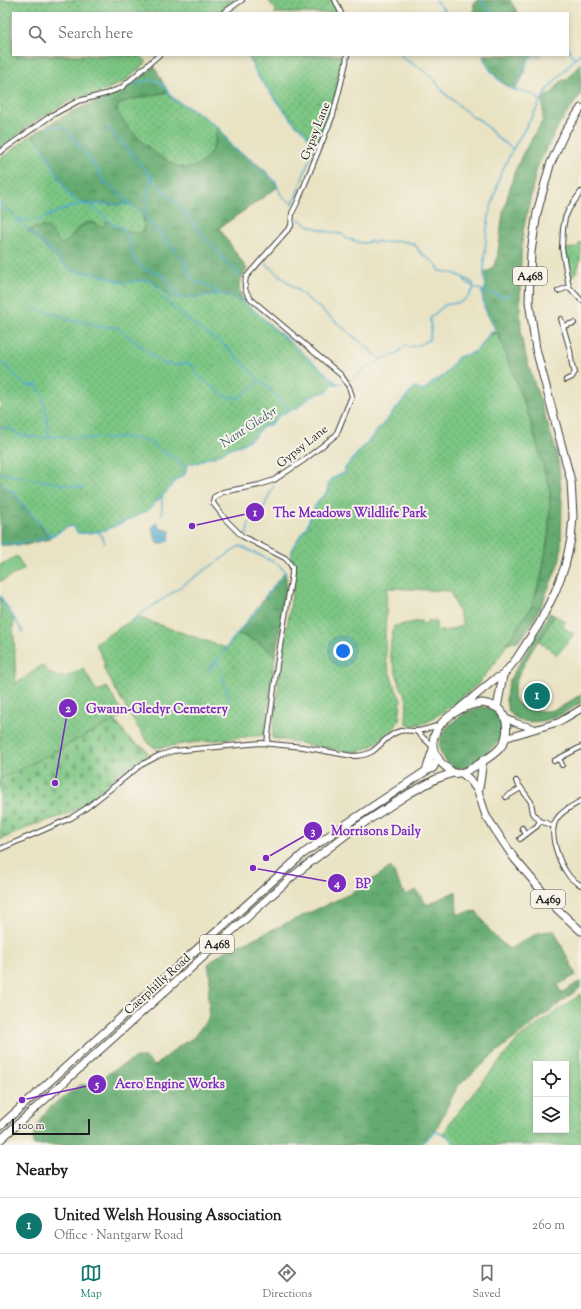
<!DOCTYPE html>
<html lang="en">
<head>
<meta charset="utf-8">
<style>
	body { margin:0; font-family:"Sorts Mill Goudy",serif; background:#f2f2f2; color:#222 }
	.controls { position:absolute; right:12px; bottom:12px; display:grid; overflow:hidden; border-radius:0px; box-shadow:0 2px 6px #0003 }
	.controls button { width:36px; height:36px; display:grid; place-items:center; padding:0; border:0; border-bottom:1px solid #e0e0e0; background:#fff; color:#222; font:20px sans-serif }
	.scale { position:absolute; left:12px; bottom:10px; width:78px; box-sizing:border-box; padding-left:4px; border:2px solid #1c1c1c; border-top:0; font-size:11px; line-height:14px; white-space:nowrap; color:#1c1c1c; -webkit-text-stroke:3px #f7f3e8; paint-order:stroke }
	.you { position:absolute; left:343px; top:651px; width:14px; height:14px; margin:-10px; border:3px solid #fff; border-radius:50%; background:#1a73e8; box-shadow:0 0 0 6px #1a73e833 }
	.badge { display:grid; place-items:center; width:26px; height:26px; border-radius:50%; background:#0f766e; color:#fff; font-size:13px; font-weight:700 }
	.pin { position:absolute; translate:-50% -50%; border:2px solid #fff; box-shadow:0 1px 4px #0006 }
	.list { margin:0; padding:0; list-style:none }
	h2 { display:flex; justify-content:space-between; align-items:center; height:52px; margin:0; padding:0 16px; font-size:17px }
	h2 small { font-size:13px; font-weight:400; color:#767676 }
	.list li { display:grid; grid-template-columns:26px 1fr auto; gap:12px; align-items:center; box-sizing:border-box; height:56px; padding:0 16px; border-top:1px solid #e0e0e0 }
	.list b { display:block; font-size:15px; white-space:nowrap }
	.list p { margin:0; font-size:13px; white-space:nowrap; color:#767676 }
	.list em { font-size:13px; font-style:normal; color:#767676 }
	.icon { flex:none; width:22px; height:22px; fill:none; stroke:currentColor; stroke-width:2; stroke-linecap:round; stroke-linejoin:round }
	.map { position:relative; flex:none; width:581px; height:1145px; overflow:hidden }
	.search { position:absolute; background:#fff; box-shadow:0 2px 6px #0003; left:12px; right:12px; top:12px; height:44px; display:flex; align-items:center; gap:10px; box-sizing:border-box; padding:0 14px; border-radius:0px; color:#767676; font-size:15px }
	.sheet { height:108px; background:#fff }
	nav { display:flex; justify-content:space-around; align-items:center; box-sizing:border-box; height:56px; border-top:1px solid #e0e0e0; background:#fff; font-size:11px; color:#767676 }
	nav a { display:grid; justify-items:center; gap:2px }
	nav .on { color:#0f766e }
	.map>svg:first-child { display:block }
	.grass { fill:url(#grass-dots); stroke:#4c7150; fill-rule:evenodd }
	.forest { fill:url(#forest-crowns); stroke:#406446 }
	.cemetery { fill:url(#cemetery-stones); stroke:#4c7150 }
	.park { fill:#7cc683; stroke:#4c7150 }
	.water { fill:url(#water-ripples); stroke:#366474 }
	.lines { fill:none; stroke-linecap:round; stroke-linejoin:round }
	.stream { stroke:#4fabcd; stroke-width:1.5 }
	.street-casing { stroke:#3b3a35; stroke-width:6 }
	.secondary-casing { stroke:#3b3a35; stroke-width:8 }
	.primary-casing { stroke:#3b3a35; stroke-width:9 }
	.street { stroke:#fff; stroke-width:4 }
	.secondary { stroke:#fff; stroke-width:6 }
	.primary { stroke:#fff; stroke-width:7 }
	.labels { text-anchor:middle; stroke-width:4; stroke-linejoin:round; paint-order:stroke }
	.shield { fill:#f7f3e8; stroke:#5e5c59; stroke-width:1 }
	.shield-label { font-size:11px; font-weight:bold; fill:#1c1c1c }
	.street-label { font-size:12px; fill:#1c1c1c; stroke:#f7f3e8 }
	.water-label { font-size:13px; font-style:italic; fill:#335c6c; stroke:#f7f3e8 }
	.leader { fill:none; stroke:#7b2cbf; stroke-width:1.5 }
	.callout-dot { fill:#7b2cbf; stroke:#f7f3e8; stroke-width:1.5 }
	.mark-label { font-size:12px; text-anchor:middle; font-weight:bold; fill:#fff }
	.callout-label { font-size:13px; text-anchor:middle; font-weight:bold; fill:#7b2cbf; stroke:#f7f3e8; stroke-width:4; stroke-linejoin:round; paint-order:stroke }
</style>
</head>
<body>
<div class="map">
<svg width="581" height="1145" viewBox="0 0 581 1145">
	<defs>
		<pattern id="grass-dots" width="8" height="8" patternUnits="userSpaceOnUse"><rect width="8" height="8" fill="#7cc683"/><path d="M2 2h.1M6 6h.1" fill="none" stroke="#65a06a" stroke-width="1.8" stroke-linecap="round"/></pattern>
		<pattern id="forest-crowns" width="20" height="18" patternUnits="userSpaceOnUse"><rect width="20" height="18" fill="#65ab71"/><path d="M2 6a3 3 0 1 1 6 0M12 15a3 3 0 1 1 6 0" fill="none" stroke="#528a5c"/></pattern>
		<pattern id="cemetery-stones" width="16" height="16" patternUnits="userSpaceOnUse"><rect width="16" height="16" fill="#7cc683"/><path d="M2 7V4a2 2 0 0 1 4 0v3zM10 15v-3a2 2 0 0 1 4 0v3z" fill="#65a06a"/></pattern>
		<pattern id="water-ripples" width="26" height="14" patternUnits="userSpaceOnUse"><rect width="26" height="14" fill="#4fabcd"/><path d="M2 4q2-2 4 0t4 0M15 11q2-2 4 0t4 0" fill="none" stroke="#418aa6"/></pattern>
	</defs>
	<rect width="100%" height="100%" fill="#f7f3e8"/>
	<filter id="ink" filterUnits="userSpaceOnUse"><feTurbulence type="fractalNoise" baseFrequency=".025" numOctaves="2"/><feDisplacementMap in="SourceGraphic" scale="8" xChannelSelector="R" yChannelSelector="G"/><feConvolveMatrix kernelMatrix="1 2 1 2 8 2 1 2 1" color-interpolation-filters="sRGB"/></filter>
	<filter id="wash" filterUnits="userSpaceOnUse"><feTurbulence type="fractalNoise" baseFrequency=".012" numOctaves="4" result="noise"/><feDisplacementMap in="SourceGraphic" scale="16" xChannelSelector="R" yChannelSelector="G"/><feGaussianBlur stdDeviation="0.9" result="paint"/><feColorMatrix in="noise" values="0 0 0 0 0 0 0 0 0 0 0 0 0 0 0 0 0 1.4 0 .05"/><feComposite in="paint" operator="in"/></filter>
	<g filter="url(#wash)">
		<rect width="100%" height="100%" fill="#e9e3c4"/>
		<g class="grass">
			<polygon points="0,0 238,0 218,13 13,13 13,55 140,55 147,62 124,82 95,94 73,99 35,121 0,148"/>
			<polygon points="268,0 332,0 338,13 274,13 277,11"/>
			<polygon points="248,55 342,55 334,103 328,120 317,145 309,138 304,131 296,125 276,100 257,75"/>
			<path d="M168,92C176,102 185,106 196,112C204,116 211,123 219,128C213,135 217,138 214,145C212,153 202,164 194,167C172,176 125,128 116,110L119,104L129,100Z"/>
			<path d="M33,134L47,155L69,195L110,205L130,204L143,214L144,231C133,237 117,228 108,221L102,227L90,222C79,224 77,230 70,238C68,241 65,243 62,245L57,240L54,235L28,230L68,269L80,272L98,274L124,283L146,280L151,281L171,298L198,297L202,296L226,294L245,303L338,384H332L328,391L311,396L297,408L281,414L271,424L261,428L254,437L241,445L232,447L214,457H209L197,463H190L187,465L185,474L177,479L170,488L147,511L106,530L88,533H78L73,526C64,526 58,534 49,537L43,530L37,520L31,515L12,491H9L2,485L0,480V158L7,154Z"/>
			<path d="M581,242C581,256 581,270 570,279L564,249L575,248Z"/>
			<path d="M498,333L529,416L550,490L549,532L541,578L531,607L495,663L476,686L444,711L427,722L412,726L406,723L407,700L400,685L390,655L391,642L394,626L421,621L422,624L427,623V621H436V630C444,633 456,629 463,624L450,591L387,588L385,636L386,660L393,683L401,700L399,720L394,729L374,745L358,752L343,751L272,738L281,665L294,582V568L290,558L292,554V548L307,526L312,512L319,500L327,492L328,485L332,479L345,472V468L415,387L419,390L423,391L433,382L444,376L458,357L472,353L479,348L489,335Z"/>
			<path d="M0,596L13,617L16,684L42,665C56,683 67,678 83,668L97,692L107,687L124,715L115,720C123,732 131,744 144,747L148,754L123,772L120,771L0,788Z"/>
			<polygon points="554,615 566,622 563,625 564,628 574,634 557,655 539,641 551,622"/>
			<path d="M137,617L226,648L237,634C254,639 263,644 275,656L265,729L263,735L190,743L156,748L150,745L133,720L104,669V661L95,643Z"/>
			<path d="M581,994V1145H456L447,1136L443,1134L453,1118L518,1039ZM536,1064H566V1130H536Z"/>
		</g>
		<g class="forest">
			<polygon points="477,0 510,0 518,13 474,13 474,3"/>
			<path d="M483,55H533C524,63 526,73 520,82C518,85 515,87 514,90C500,81 487,72 483,55Z"/>
			<path d="M581,63V94L558,126L537,168L523,231L521,255L520,304L521,332L523,346L528,364L556,450L559,466L562,502L561,551L559,563L542,604L532,623L524,635L519,640L506,645L531,607L541,578L549,532L550,490L529,416L498,333L489,335L496,330C488,317 482,306 482,291H485L484,272L491,270L497,259L503,213L514,173L523,153L543,120V100L545,97C552,94 557,87 561,81L568,79L579,64Z"/>
			<path d="M154,66L168,92L129,100L119,104L116,110C125,128 172,176 194,167C202,164 212,153 214,145C217,138 213,135 219,128C224,134 226,140 231,146C234,150 240,152 244,155C256,163 272,174 278,187L219,228L247,269C238,283 236,288 245,303C229,296 216,290 198,297L171,298L163,292L151,281L146,280L124,283L98,274L72,271L27,230L41,227H48C53,233 56,240 62,244C65,243 68,241 70,238C78,229 78,225 91,222L102,227L108,220C117,228 133,237 144,231L143,214L130,204H87L80,202L69,195L47,155L33,134L71,112L121,91L131,85Z"/>
			<polygon points="0,480 2,485 9,491 12,491 31,515 37,520 43,530 50,539 35,542 27,545 0,545"/>
			<path d="M285,572C290,588 279,637 275,656C263,644 254,639 237,634Z"/>
			<path d="M549,613L554,615L551,622C540,638 516,672 514,691C514,696 515,700 517,703C549,717 554,712 581,694V703C569,710 556,719 541,721C509,726 500,707 510,679L546,620Z"/>
			<path d="M481,707C499,707 506,725 499,740C495,747 474,763 466,767C463,768 460,769 457,768C451,767 446,762 443,757C428,735 462,711 481,707Z"/>
			<polygon points="391,867 405,895 416,890 427,905 456,891 457,914 476,911 493,935 509,949 538,933 554,930 576,975 558,985 561,993 581,981 581,987 494,1054 457,1087 435,1131 421,1145 33,1145 33,1139 41,1118 50,1107 80,1085 90,1084 102,1078 115,1069 136,1058 145,1058 155,1066 182,1044 193,1038 209,1017 208,1009 209,1003 208,998 210,977 208,964 222,953 354,892"/>
		</g>
		<path class="cemetery" d="M115,720C123,731 130,744 144,747L148,754L123,772L120,771L116,774V777L107,787L77,809L63,816L33,825L0,840V779L23,768Z"/>
		<polygon class="park" points="17,556 24,569 0,582 0,565"/>
		<polygon class="water" points="156,523 162,529 170,530 169,541 159,544 157,543 152,528"/>
		<g class="lines">
			<g class="stream">
				<polyline points="435,0 447,13"/>
				<polyline points="480,0 491,13"/>
				<polyline points="568,48 572,55 575,57"/>
				<path d="M401,55C406,62 414,64 420,68C428,74 439,83 443,92L473,117L480,120L499,139L513,149"/>
				<path d="M483,55C486,68 502,87 515,90C528,93 530,91 540,100"/>
				<polyline points="131,85 149,80 158,81 163,84 173,99 195,111 219,128 223,133 232,147 244,155 268,175 276,182 280,193 284,198 293,204 309,160 317,145 309,138 304,131 296,125 276,100 257,75 252,62"/>
				<polyline points="514,90 520,82 524,68 530,58 541,55"/>
				<path d="M48,127H65L97,169L103,181L110,185L130,204L143,214L187,264L185,267C191,271 191,278 195,283L201,282C207,287 213,288 220,294"/>
				<polyline points="108,127 168,196 175,201 225,261 240,276"/>
				<polyline points="39,143 47,155 69,195 80,202 94,207 112,224 123,229 129,239 133,256 138,264 144,269 165,276 175,291 178,292 180,296"/>
				<polyline points="0,203 72,271 98,274 124,283 146,280 151,281 163,292 171,298 198,297 202,296 226,294 245,303 338,384"/>
				<polyline points="89,204 129,204"/>
				<polyline points="0,210 1,210"/>
				<polyline points="144,213 145,212 150,174"/>
				<path d="M16,218C39,226 50,213 70,207C74,205 80,205 85,204"/>
				<path d="M299,219C312,230 328,231 344,235L346,239C357,239 360,247 371,241L374,243L377,241L382,243C390,240 406,241 414,244L421,253L436,264L440,271L456,274L473,283L474,288"/>
				<polyline points="266,264 381,359"/>
				<polyline points="465,279 465,282 473,286"/>
				<polyline points="485,291 484,261 487,229 489,216 500,175 513,149 548,89 581,52"/>
				<polyline points="162,297 193,324 227,347 260,381 267,386 288,408 288,411"/>
				<polyline points="32,310 46,311 59,315 68,320 83,322 98,327 116,327 122,331 161,363 176,365 186,363 190,364 193,366 197,375 226,397 231,396 238,399 260,381"/>
				<path d="M0,360L26,386L37,385C46,396 47,422 49,436"/>
				<path d="M350,380C358,377 362,370 369,365L374,366L381,359L395,355L406,345L409,347L416,346L429,340L431,330L430,318L445,305L461,302L468,297L474,288L485,291L489,294H495L502,297L511,294"/>
				<polyline points="0,428 8,428 20,435 43,438 58,436 84,438 98,438 109,439 120,437 141,439 149,441 163,452 174,457 181,464 187,465"/>
				<polyline points="0,473 84,488"/>
				<path d="M0,484L6,487L9,491H12C25,507 37,523 52,536"/>
				<polyline points="162,496 162,514"/>
				<polyline points="98,531 105,543"/>
				<polyline points="247,535 248,525 263,509 274,485"/>
				<path d="M0,544C18,544 36,542 53,535C61,532 65,526 73,526L78,533H88L106,530L147,511L170,488L177,479L185,474L187,465L190,463H197L209,457H214L232,447L241,445L254,437L261,428L271,424L281,414L297,408L311,396L328,391L332,384L341,383"/>
				<polyline points="292,554 292,548 307,526 312,512 319,500 327,492 328,485 332,479 345,472 345,468 415,387 419,390 423,391 433,382 444,376 458,357 472,353 479,348 490,333 496,331 484,307 482,291"/>
				<polyline points="0,596 23,632"/>
				<polyline points="131,621 240,546 278,564 285,572 264,598"/>
				<polyline points="217,661 230,701"/>
				<polyline points="207,672 259,606"/>
				<polyline points="421,1145 435,1131 447,1136 456,1145"/>
			</g>
		</g>
	</g>
	<g filter="url(#ink)">
		<g class="lines">
			<g class="street-casing">
				<g id="street">
					<polyline points="335,0 341,13"/>
					<polyline points="223,13 242,0"/>
					<polyline points="0,152 52,115 78,101 105,94 121,88 159,55"/>
					<polyline points="581,192 569,209 565,218 563,229 562,248 569,287 581,300"/>
					<polyline points="558,291 569,287"/>
					<polyline points="561,319 570,350 572,365 575,372 572,377 566,380"/>
					<polyline points="563,326 574,323"/>
					<polyline points="416,731 432,746"/>
					<path d="M267,743L277,665L292,574V567L288,561L285,558L242,536L226,520L213,503L214,497L223,492L259,485L274,480L304,460L336,435L352,396L349,387L341,375L251,299C244,290 244,288 246,277L291,226L292,213L298,201L333,115L346,63L347,55"/>
					<polyline points="559,758 562,765"/>
					<polyline points="554,761 581,747"/>
					<polyline points="516,781 531,802 533,813 537,818 540,821 554,826"/>
					<polyline points="506,797 521,788"/>
					<path d="M581,801C573,806 561,811 556,820C548,833 559,862 567,873C570,879 575,882 581,885"/>
					<polyline points="522,828 526,834"/>
					<polyline points="520,839 537,826 540,821"/>
					<path d="M0,849L71,818L85,809L141,765L158,756L173,751L261,743L303,747L352,756C380,756 377,741 397,732C404,729 409,731 416,731C423,731 432,727 440,725"/>
				</g>
			</g>
			<g class="secondary-casing">
				<g id="secondary">
					<polyline points="505,718 516,723 533,728"/>
					<polyline points="506,738 559,722 581,709"/>
				</g>
			</g>
			<g class="primary-casing">
				<g id="primary">
					<path d="M482,703C488,704 494,705 499,709C509,718 509,738 500,748C494,755 469,772 459,773C456,774 453,773 451,771C410,743 447,707 482,703Z"/>
					<polyline points="497,708 503,675"/>
					<polyline points="459,709 495,679 503,675 517,658 539,624 555,592 565,566 571,539 573,516 571,481 536,349 529,301 531,252 537,213 550,165 565,132 581,108"/>
					<polyline points="426,771 433,749"/>
					<polyline points="462,773 470,780 478,791 486,816 514,858 558,910 581,931"/>
					<path d="M478,791C481,783 481,770 483,760"/>
					<polyline points="0,1126 304,853 330,835 426,771 433,768 438,758"/>
					<polyline points="0,1140 294,875 347,834 410,793 436,779 453,773"/>
				</g>
			</g>
			<use href="#street" class="street"/>
			<use href="#secondary" class="secondary"/>
			<use href="#primary" class="primary"/>
		</g>
	</g>
	<g class="labels">
		<g class="shield">
			<rect x="513" y="267" width="34" height="18" rx="3"/>
			<rect x="531" y="890" width="34" height="18" rx="3"/>
			<rect x="200" y="935" width="34" height="18" rx="3"/>
		</g>
		<g class="shield-label">
			<text x="530" y="280">A468</text>
			<text x="548" y="903">A469</text>
			<text x="217" y="948">A468</text>
		</g>
		<g class="street-label">
			<text transform="translate(315 131) rotate(-69)" y="4">Gypsy Lane</text>
			<text transform="translate(302 446) rotate(-38)" y="4">Gypsy Lane</text>
			<text transform="translate(157 984) rotate(-42)" y="4">Caerphilly Road</text>
		</g>
		<g class="water-label">
			<text transform="translate(248 426) rotate(-33)" y="5">Nant Gledyr</text>
		</g>
	</g>
	<path class="leader" d="M192 526L255 512M55 783L68 708M266 858L313 831M253 868L337 883M22 1100L97 1084"/>
	<g class="callout-dot">
		<circle cx="192" cy="526" r="4"/>
		<circle cx="55" cy="783" r="4"/>
		<circle cx="266" cy="858" r="4"/>
		<circle cx="253" cy="868" r="4"/>
		<circle cx="22" cy="1100" r="4"/>
		<circle cx="255" cy="512" r="10"/>
		<circle cx="68" cy="708" r="10"/>
		<circle cx="313" cy="831" r="10"/>
		<circle cx="337" cy="883" r="10"/>
		<circle cx="97" cy="1084" r="10"/>
	</g>
	<g class="mark-label">
		<text x="255" y="516">1</text>
		<text x="68" y="712">2</text>
		<text x="313" y="835">3</text>
		<text x="337" y="887">4</text>
		<text x="97" y="1088">5</text>
	</g>
	<g class="callout-label">
		<text x="350" y="517">The Meadows Wildlife Park</text>
		<text x="157" y="713">Gwaun-Gledyr Cemetery</text>
		<text x="376" y="835">Morrisons Daily</text>
		<text x="363" y="888">BP</text>
		<text x="170" y="1088">Aero Engine Works</text>
	</g>
</svg>
<div class="controls">
<button><svg class="icon" aria-label="locate" viewBox="0 0 24 24"><circle cx="12" cy="12" r="6"/><path d="M12 2v4M12 18v4M2 12h4M18 12h4"/></svg></button>
<button><svg class="icon" aria-label="layers" viewBox="0 0 24 24"><path d="M12 4l9 5-9 5-9-5zM3 14l9 5 9-5"/></svg></button>
</div>
<div class="scale">100 m</div>
<div class="you"></div>
<div class="pin badge" style="left:537px;top:696px">1</div>
<div class="search"><svg class="icon" aria-label="search" viewBox="0 0 24 24"><circle cx="10" cy="10" r="6"/><path d="M15 15l6 6"/></svg>Search here</div>
</div>
<section class="sheet">
<h2>Nearby<small></small></h2>
<ul class="list">
<li><span class="badge">1</span><div><b>United Welsh Housing Association</b><p>Office · Nantgarw Road</p></div><em>260 m</em></li>
</ul>
</section>
<nav>
<a class="on"><svg class="icon" aria-label="map" viewBox="0 0 24 24"><path d="M3 6l6-2 6 2 6-2v14l-6 2-6-2-6 2zM9 4v14M15 6v14"/></svg>Map</a>
<a><svg class="icon" aria-label="directions" viewBox="0 0 24 24"><path d="M12 3l9 9-9 9-9-9zM9 14v-3h6M13 9l2 2-2 2"/></svg>Directions</a>
<a><svg class="icon" aria-label="saved" viewBox="0 0 24 24"><path d="M7 4h10v16l-5-4-5 4z"/></svg>Saved</a>
</nav>
</body>
</html>
